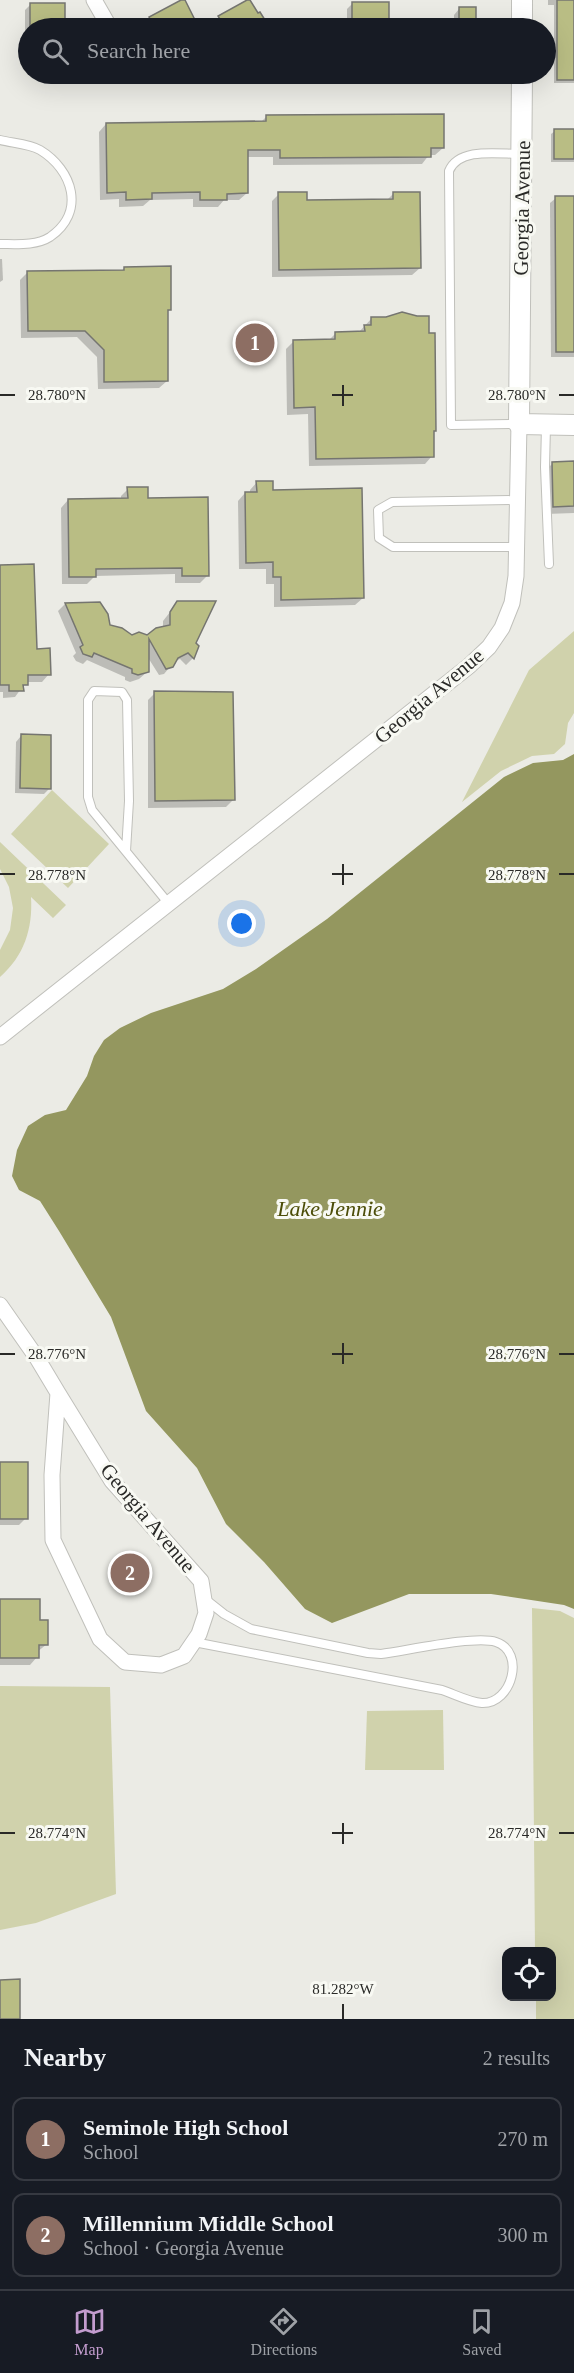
<!DOCTYPE html>
<html lang="en">
<head>
<meta charset="utf-8">
<style>
	body { margin:0; font-family:"Times New Roman",serif; background:#242831; color:#f1f3f6 }
	.controls { position:absolute; right:18px; bottom:18px; display:grid; overflow:hidden; border-radius:12px; box-shadow:0 6px 24px #0002 }
	.controls button { width:54px; height:54px; display:grid; place-items:center; padding:0; border:0; border-bottom:2px solid #363941; background:#171b24; color:#f1f3f6; font:30px sans-serif }
	.you { position:absolute; left:242px; top:924px; width:21px; height:21px; margin:-15px; border:4px solid #fff; border-radius:50%; background:#1a73e8; box-shadow:0 0 0 9px #1a73e833 }
	.badge { display:grid; place-items:center; width:39px; height:39px; border-radius:50%; background:#c39cce; color:#fff; font-size:20px; font-weight:700 }
	.pin { position:absolute; translate:-50% -50%; border:3px solid #fff; box-shadow:0 2px 6px #0006 }
	.list { margin:0; padding:0; list-style:none }
	h2 { display:flex; justify-content:space-between; align-items:center; height:78px; margin:0; padding:0 24px; font-size:26px }
	h2 small { font-size:20px; font-weight:400; color:#9ea1a6 }
	.list li { display:grid; grid-template-columns:39px 1fr auto; gap:18px; align-items:center; box-sizing:border-box; height:84px; margin:0 12px 12px; padding:0 12px; border:2px solid #363941; border-radius:12px }
	.list b { display:block; font-size:22px; white-space:nowrap }
	.list p { margin:0; font-size:20px; white-space:nowrap; color:#9ea1a6 }
	.list em { font-size:20px; font-style:normal; color:#9ea1a6 }
	.icon { flex:none; width:33px; height:33px; fill:none; stroke:currentColor; stroke-width:2; stroke-linecap:round; stroke-linejoin:round }
	.map { position:relative; flex:none; width:574px; height:2019px; overflow:hidden }
	.search { position:absolute; background:#171b24; box-shadow:0 6px 24px #0002; left:18px; right:18px; top:18px; height:66px; display:flex; align-items:center; gap:15px; box-sizing:border-box; padding:0 21px; border-radius:33px; color:#9ea1a6; font-size:22px }
	.sheet { height:270px; background:#171b24 }
	nav { display:flex; justify-content:space-around; align-items:center; box-sizing:border-box; height:84px; border-top:2px solid #363941; background:#171b24; font-size:16px; color:#9ea1a6 }
	nav a { display:grid; justify-items:center; gap:3px }
	nav .on { color:#c39cce }
	.map>svg:first-child { display:block }
	.green { fill:#d0d2ac }
	.water { fill:#94975f }
	.shadow { fill:#0003 }
	.building { fill:#b9bd84; stroke:#757570; stroke-width:1.5 }
	.lines { fill:none; stroke-linecap:round; stroke-linejoin:round }
	.service-casing { stroke:#c0c0bb; stroke-width:10 }
	.minor-casing { stroke:#c0c0bb; stroke-width:17 }
	.tertiary-casing { stroke:#c0c0bb; stroke-width:22 }
	.service { stroke:#fff; stroke-width:8 }
	.minor { stroke:#fff; stroke-width:15 }
	.tertiary { stroke:#fff; stroke-width:20 }
	.ticks { fill:none; stroke:#292927; stroke-width:2 }
	.labels { text-anchor:middle; stroke-width:6; stroke-linejoin:round; paint-order:stroke }
	.street-label { font-size:21px; fill:#292927; stroke:#f8f9f3 }
	.water-label { font-size:22px; font-style:italic; fill:#4c4d08; stroke:#f8f9f3 }
	.ticks-label { font-size:15px; text-anchor:middle; fill:#292927; stroke:#f8f9f3; stroke-width:6; stroke-linejoin:round; paint-order:stroke }
</style>
</head>
<body>
<div class="map">
<svg width="574" height="2019" viewBox="0 0 574 2019">
	<rect width="100%" height="100%" fill="#ebebe5"/>
	<g class="green">
		<polygon points="574,631 574,713 568,723 565,744 554,754 532,756 501,771 462,802 529,670"/>
		<polygon points="52,790 109,844 68,888 11,834"/>
		<path d="M0,842L66,905L53,918L31,897C33,929 24,956 0,977V950L10,930L13,908L9,887L0,869Z"/>
		<polygon points="532,1608 560,1611 574,1618 574,2019 536,2019 536,1997 552,1996 552,1952 535,1951"/>
		<polygon points="0,1686 110,1687 116,1894 36,1923 0,1930"/>
		<polygon points="443,1710 444,1770 365,1770 367,1711"/>
	</g>
	<polygon class="water" points="574,754 574,1609 564,1605 491,1594 409,1594 332,1623 305,1609 264,1562 226,1524 197,1468 146,1411 111,1317 59,1231 40,1201 19,1190 12,1176 17,1150 28,1126 45,1115 66,1110 87,1076 94,1056 104,1040 120,1028 151,1013 223,989 256,969 327,919 504,777 533,763 563,760"/>
	<g class="shadow">
		<polygon points="548,0 574,0 574,83 554,83 554,5 548,5"/>
		<polygon points="183,1 198,28 147,28 144,23 150,18"/>
		<polygon points="353,3 387,3 387,28 347,28 347,9"/>
		<polygon points="31,4 64,4 64,28 28,28 28,59 25,59 25,10"/>
		<polygon points="459,9 475,20 485,20 485,28 444,28 449,20 454,20 454,15"/>
		<polygon points="259,14 268,28 217,28 214,23 219,18"/>
		<polygon points="267,116 443,148 435,155 429,155 422,164 273,165 273,157 246,157 247,193 239,200 224,200 218,207 193,207 193,199 150,200 143,206 119,207 119,199 100,200 99,132 106,124 260,123"/>
		<polygon points="555,131 574,131 574,162 551,162 551,134"/>
		<polygon points="394,193 420,268 412,275 272,277 272,201 279,194 305,201 387,200"/>
		<polygon points="556,198 574,198 574,357 551,357 550,203"/>
		<polygon points="0,259 2,259 3,280 0,282"/>
		<polygon points="124,268 170,309 166,313 167,381 159,388 98,389 97,357 77,337 21,338 20,280 28,272 121,272"/>
		<polygon points="372,318 435,430 432,433 432,456 425,464 309,466 308,414 287,415 286,349 294,341 328,341 336,333 359,332"/>
		<polygon points="553,463 574,463 574,513 546,514 545,471"/>
		<polygon points="257,482 271,491 363,598 355,605 274,607 274,584 266,584 266,569 239,569 238,501 245,493 250,493 250,490"/>
		<polygon points="128,489 147,500 208,575 200,583 175,583 175,574 95,576 87,584 62,584 61,508 68,500 121,499 121,496"/>
		<polygon points="0,554 0,566 35,650 49,674 42,682 26,682 15,697 3,698 3,692 0,692"/>
		<polygon points="178,602 197,647 193,658 186,665 180,659 174,662 164,674 159,675 147,656 147,672 139,679 130,682 125,680 125,677 87,660 83,664 76,661 73,656 76,653 58,611 65,604 99,604 109,627 131,637 148,637 163,628 163,621"/>
		<polygon points="155,693 233,800 226,807 148,808 148,700"/>
		<polygon points="21,736 50,788 44,794 15,793 16,742"/>
		<polygon points="0,1464 26,1518 19,1525 0,1525"/>
		<polygon points="0,1601 38,1621 47,1644 37,1652 37,1657 30,1665 0,1665"/>
	</g>
	<g class="building">
		<polygon points="181,0 185,0 199,28 155,28 149,17"/>
		<polygon points="247,0 250,0 258,13 260,12 270,28 225,28 218,16"/>
		<rect x="557" y="0" width="17" height="80"/>
		<rect x="352" y="2" width="37" height="26"/>
		<rect x="30" y="3" width="35" height="25"/>
		<rect x="459" y="7" width="17" height="21"/>
		<polygon points="444,114 444,148 431,148 431,157 280,158 280,150 248,150 248,193 227,194 227,200 200,200 200,192 152,193 152,199 126,200 126,192 107,193 106,123 266,121 266,115"/>
		<rect x="554" y="129" width="20" height="30"/>
		<polygon points="278,192 307,192 307,200 393,199 393,192 420,192 421,268 279,270"/>
		<polygon points="555,196 574,196 574,352 556,352"/>
		<polygon points="171,266 171,310 168,310 168,381 104,382 104,350 85,331 28,331 27,271 124,270 124,267"/>
		<polygon points="402,312 417,316 429,316 429,333 435,333 436,431 434,431 434,457 316,459 315,407 294,408 293,340 335,339 335,332 365,331 364,325 371,325 371,317 386,317"/>
		<polygon points="574,461 574,506 553,507 552,462"/>
		<polygon points="256,481 273,481 273,490 362,488 364,598 281,600 281,577 273,577 273,562 246,563 245,492 257,492"/>
		<polygon points="127,487 148,487 148,498 208,497 209,576 182,576 182,568 96,569 96,577 69,577 68,499 128,498"/>
		<polygon points="34,564 37,649 50,648 51,675 28,675 28,685 23,685 24,691 9,691 9,685 0,685 0,565"/>
		<polygon points="177,601 216,601 196,643 199,646 194,659 188,653 178,658 173,667 166,669 149,639 149,672 138,675 132,673 132,669 94,653 92,657 83,654 80,647 83,645 65,603 100,602 108,614 110,625 122,628 132,635 139,632 147,635 156,628 170,625 170,612"/>
		<polygon points="154,691 233,692 235,800 155,801"/>
		<polygon points="21,734 51,735 51,789 20,788"/>
		<rect x="0" y="1462" width="28" height="57"/>
		<polygon points="0,1599 40,1599 40,1620 48,1620 48,1645 39,1645 39,1658 0,1658"/>
		<polygon points="20,1979 20,2019 0,2019 0,1980"/>
	</g>
	<g class="lines">
		<g class="service-casing">
			<g id="service">
				<path d="M0,140C12,143 30,144 40,150C73,170 86,212 50,237C36,246 16,244 0,244"/>
				<path d="M517,424L451,425L449,171C459,147 498,154 520,154"/>
				<polyline points="546,426 545,467 549,564"/>
				<polyline points="516,547 393,547 379,538 378,510 392,502 517,500"/>
				<polyline points="126,851 129,801 127,700 122,692 94,691 88,700 88,797 92,810 169,904"/>
				<path d="M194,1642L442,1690C454,1694 469,1702 482,1703C512,1704 526,1652 496,1642C475,1635 406,1651 381,1654L368,1653L251,1629L224,1614L205,1599"/>
			</g>
		</g>
		<g class="minor-casing">
			<g id="minor">
				<polyline points="94,0 110,28"/>
				<polyline points="0,1037 469,666 489,647 502,628 512,603 516,576 519,424"/>
				<polyline points="0,1305 37,1358 58,1393 112,1481 201,1581 206,1613 199,1634 184,1656 161,1665 125,1662 100,1639 53,1540 52,1475 58,1393"/>
			</g>
		</g>
		<g class="tertiary-casing">
			<g id="tertiary">
				<polyline points="522,0 522,28"/>
				<polyline points="522,74 519,424 574,425"/>
			</g>
		</g>
		<use href="#service" class="service"/>
		<use href="#minor" class="minor"/>
		<use href="#tertiary" class="tertiary"/>
	</g>
	<path class="ticks" d="M343,385V406M0,395H15M332,395H353M559,395H574M343,864V885M0,874H15M332,874H353M559,874H574M343,1343V1364M0,1354H15M332,1354H353M559,1354H574M343,1823V1844M0,1833H15M332,1833H353M559,1833H574M343,2004V2019"/>
	<g class="labels">
		<g class="street-label">
			<text transform="translate(522 208) rotate(-89)" y="7">Georgia Avenue</text>
			<text transform="translate(429 696) rotate(-40)" y="7">Georgia Avenue</text>
			<text transform="translate(148 1518) rotate(50)" y="7">Georgia Avenue</text>
		</g>
		<g class="water-label">
			<text x="330" y="1216">Lake Jennie</text>
		</g>
	</g>
	<g class="ticks-label">
		<text x="57" y="400">28.780°N</text>
		<text x="517" y="400">28.780°N</text>
		<text x="57" y="880">28.778°N</text>
		<text x="517" y="880">28.778°N</text>
		<text x="57" y="1359">28.776°N</text>
		<text x="517" y="1359">28.776°N</text>
		<text x="57" y="1838">28.774°N</text>
		<text x="517" y="1838">28.774°N</text>
		<text x="343" y="1994">81.282°W</text>
	</g>
</svg>
<div class="controls">
<button><svg class="icon" aria-label="locate" viewBox="0 0 24 24"><circle cx="12" cy="12" r="6"/><path d="M12 2v4M12 18v4M2 12h4M18 12h4"/></svg></button>
</div>
<div class="you"></div>
<div class="pin badge" style="left:255px;top:343px;background:#8d6e63">1</div>
<div class="pin badge" style="left:130px;top:1573px;background:#8d6e63">2</div>
<div class="search"><svg class="icon" aria-label="search" viewBox="0 0 24 24"><circle cx="10" cy="10" r="6"/><path d="M15 15l6 6"/></svg>Search here</div>
</div>
<section class="sheet">
<h2>Nearby<small>2 results</small></h2>
<ul class="list">
<li><span class="badge" style="background:#8d6e63">1</span><div><b>Seminole High School</b><p>School</p></div><em>270 m</em></li>
<li><span class="badge" style="background:#8d6e63">2</span><div><b>Millennium Middle School</b><p>School · Georgia Avenue</p></div><em>300 m</em></li>
</ul>
</section>
<nav>
<a class="on"><svg class="icon" aria-label="map" viewBox="0 0 24 24"><path d="M3 6l6-2 6 2 6-2v14l-6 2-6-2-6 2zM9 4v14M15 6v14"/></svg>Map</a>
<a><svg class="icon" aria-label="directions" viewBox="0 0 24 24"><path d="M12 3l9 9-9 9-9-9zM9 14v-3h6M13 9l2 2-2 2"/></svg>Directions</a>
<a><svg class="icon" aria-label="saved" viewBox="0 0 24 24"><path d="M7 4h10v16l-5-4-5 4z"/></svg>Saved</a>
</nav>
</body>
</html>
